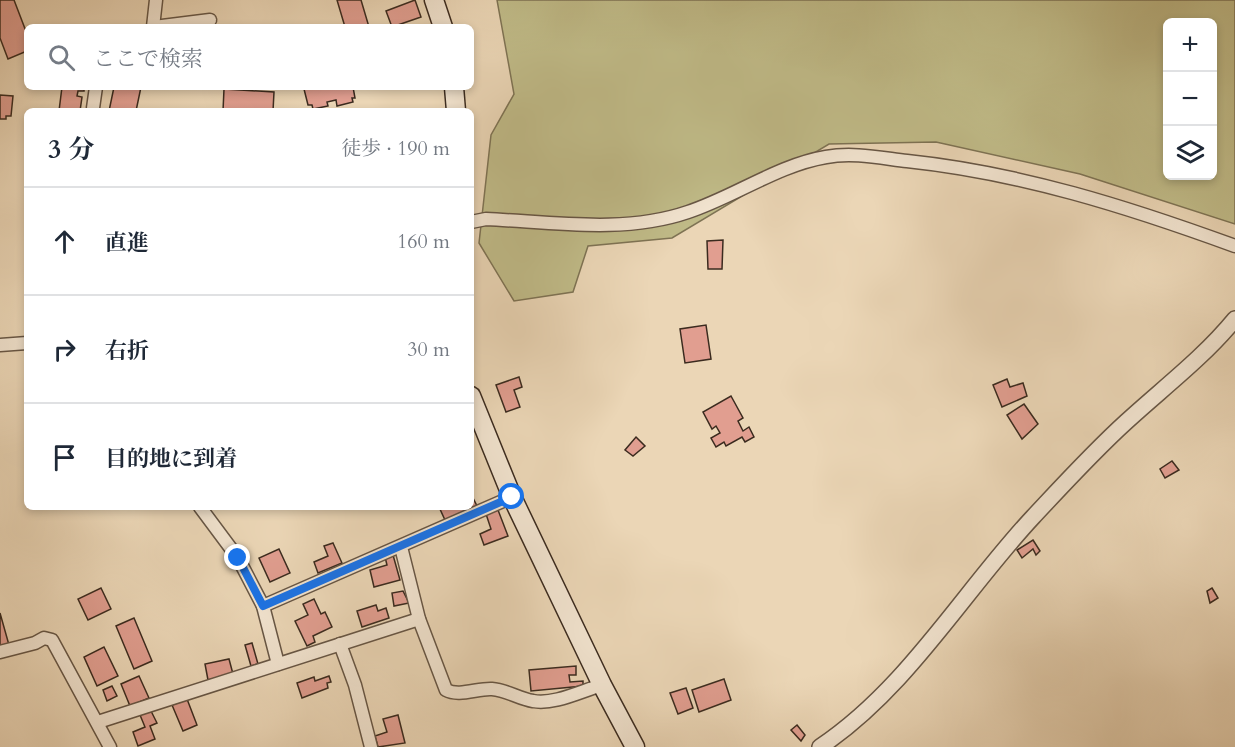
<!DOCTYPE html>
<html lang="ja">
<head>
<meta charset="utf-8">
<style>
	body { margin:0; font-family:Cardo,"Noto Serif JP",serif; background:#f2f2f3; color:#1f2937 }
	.controls { position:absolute; right:18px; top:18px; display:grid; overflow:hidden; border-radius:9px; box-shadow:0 3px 9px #0003 }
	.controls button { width:54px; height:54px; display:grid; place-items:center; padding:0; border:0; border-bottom:2px solid #e0e1e3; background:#fff; color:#1f2937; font:30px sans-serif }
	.stop { position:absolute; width:18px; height:18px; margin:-14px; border:4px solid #1a73e8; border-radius:50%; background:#fff }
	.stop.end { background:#1a73e8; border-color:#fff; box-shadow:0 2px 6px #0008 }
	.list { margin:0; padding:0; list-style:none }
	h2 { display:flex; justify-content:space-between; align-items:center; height:78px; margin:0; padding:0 24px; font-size:26px }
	h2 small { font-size:20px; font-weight:400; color:#747a83 }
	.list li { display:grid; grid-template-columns:39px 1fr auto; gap:18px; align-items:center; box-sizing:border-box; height:108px; padding:0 24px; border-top:2px solid #e0e1e3 }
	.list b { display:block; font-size:22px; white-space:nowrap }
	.list em { font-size:20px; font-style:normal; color:#747a83 }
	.icon { flex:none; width:33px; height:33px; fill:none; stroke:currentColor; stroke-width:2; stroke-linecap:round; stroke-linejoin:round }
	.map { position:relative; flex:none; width:1235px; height:747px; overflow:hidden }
	.search { position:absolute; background:#fff; box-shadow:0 3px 9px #0003; left:24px; top:24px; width:450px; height:66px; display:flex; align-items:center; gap:15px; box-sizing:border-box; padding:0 21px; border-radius:9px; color:#747a83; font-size:22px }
	.panel { position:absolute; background:#fff; box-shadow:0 3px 9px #0003; left:24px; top:108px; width:450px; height:402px; border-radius:9px }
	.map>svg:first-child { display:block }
	.green { fill:#c0bb88; stroke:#7e7354; stroke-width:1.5; fill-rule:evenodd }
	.building { fill:#e19e90; stroke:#3b2b1f; stroke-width:1.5 }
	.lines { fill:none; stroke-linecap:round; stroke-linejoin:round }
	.minor-casing { stroke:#675645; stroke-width:15 }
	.tertiary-casing { stroke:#675645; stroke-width:18 }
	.secondary-casing { stroke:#3b2b1f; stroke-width:21 }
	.minor { stroke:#f2e4d0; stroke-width:12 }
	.tertiary { stroke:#f2e4d0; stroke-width:15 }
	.secondary { stroke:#f2e4d0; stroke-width:18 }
	.route { stroke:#1a73e8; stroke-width:8 }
</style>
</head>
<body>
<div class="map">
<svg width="1235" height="747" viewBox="0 0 1235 747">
	<rect width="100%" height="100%" fill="#ebd6b6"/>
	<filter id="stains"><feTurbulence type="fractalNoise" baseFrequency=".00333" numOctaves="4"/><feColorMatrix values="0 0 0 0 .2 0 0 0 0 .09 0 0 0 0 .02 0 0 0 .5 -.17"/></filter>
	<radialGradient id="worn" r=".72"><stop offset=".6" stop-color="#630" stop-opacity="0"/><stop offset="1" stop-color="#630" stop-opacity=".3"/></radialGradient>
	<path class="green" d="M497,0H1235V224L1080,174L936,142L829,144L672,238L588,246L573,292L514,301L479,243L491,135L514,94ZM1168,22H1212V176H1168Z"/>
	<g class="building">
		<polygon points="0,0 14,0 27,34 27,51 8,59 0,38"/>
		<polygon points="337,0 361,0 369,27 345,27"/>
		<polygon points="415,0 421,17 392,27 386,11"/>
		<polygon points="62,87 84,87 84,91 78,91 77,96 82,97 80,111 59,111"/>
		<polygon points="114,87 141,87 136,111 109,111"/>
		<polygon points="312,87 353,87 355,98 352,98 353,102 337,106 336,100 327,102 328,106 313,109 312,105 308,105 304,89"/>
		<polygon points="224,89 274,92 273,111 223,111"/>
		<polygon points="0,95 13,96 11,116 6,116 6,119 0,119"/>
		<polygon points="723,240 722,269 708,269 707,241"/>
		<polygon points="706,325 711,359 685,363 680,329"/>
		<polygon points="519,377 522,387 514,390 520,407 506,412 496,385"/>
		<polygon points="1007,379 1010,387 1023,383 1027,396 1002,407 993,385"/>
		<polygon points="731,396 743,418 738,421 743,431 749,427 754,437 745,442 742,437 726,446 724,442 716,447 711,438 720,433 716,426 712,429 703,412"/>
		<polygon points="1024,404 1038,424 1022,439 1007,415"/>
		<polygon points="636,437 645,446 633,456 625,450"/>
		<polygon points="1172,461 1179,470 1165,478 1160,469"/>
		<polygon points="471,494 477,506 445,520 439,507 471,507"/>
		<polygon points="498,510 508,536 484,545 480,534 491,529 486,514"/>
		<polygon points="1033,540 1040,551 1036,555 1033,549 1022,558 1017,550"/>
		<polygon points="333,543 342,563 318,573 314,562 328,556 324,546"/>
		<polygon points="279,549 290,573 270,582 259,558"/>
		<polygon points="393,555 400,580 374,587 370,570 387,565 385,557"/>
		<polygon points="101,588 111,609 88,620 78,599"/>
		<polygon points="1212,588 1218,598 1210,603 1207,591"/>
		<polygon points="403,591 409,603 394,606 392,593"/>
		<polygon points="314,599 321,614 325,612 332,627 313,636 315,642 307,646 295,621 308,615 303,604"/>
		<polygon points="376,605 378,611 386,608 389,618 362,627 357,611"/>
		<polygon points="0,613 9,645 0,648"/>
		<polygon points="134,618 152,661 134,669 116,626"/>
		<polygon points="252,643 258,664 251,666 245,645"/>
		<polygon points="104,647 118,676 97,686 84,657"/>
		<polygon points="229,659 233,674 208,680 205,664"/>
		<polygon points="576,666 576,675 569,675 570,682 583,681 583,686 531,691 529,670"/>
		<polygon points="139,676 149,698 130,706 121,684"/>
		<polygon points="329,676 331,682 327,683 328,688 302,698 297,683 314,677 315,681"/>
		<polygon points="724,679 731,700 699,712 692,690"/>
		<polygon points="112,686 117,696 107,701 103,690"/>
		<polygon points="686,688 693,708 678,714 670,693"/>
		<polygon points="187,699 197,725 183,731 172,705"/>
		<polygon points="151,711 157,723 150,726 155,739 138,746 133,732 145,727 140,715"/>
		<polygon points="398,715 405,743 378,747 375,736 387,732 383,719"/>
		<polygon points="797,725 805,735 801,741 791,730"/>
	</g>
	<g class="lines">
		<g class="minor-casing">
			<g id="minor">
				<polyline points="153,27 156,0"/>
				<polyline points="154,27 210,20"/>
				<polyline points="93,108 96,87"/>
				<path d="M471,222L486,219C552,222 624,234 688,212C734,197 778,165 826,157C853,152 881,158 907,161C1021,173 1128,207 1235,246"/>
				<polyline points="0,345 27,343"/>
				<polyline points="200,507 238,558 263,606 278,664"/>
				<path d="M401,547L419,619L446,690C459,697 478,688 492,689C507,690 519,699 533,701C554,705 581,691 602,685"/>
				<polyline points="263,606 512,497"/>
				<polyline points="340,644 355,685 371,747"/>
				<polyline points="0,652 35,643 44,638 52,640 110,747"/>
				<polyline points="98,722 419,619"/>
			</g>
		</g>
		<g class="tertiary-casing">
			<path id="tertiary" d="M820,747C907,689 963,592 1033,517C1063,485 1093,452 1126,422C1163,388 1203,358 1235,319"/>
		</g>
		<g class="secondary-casing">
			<g id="secondary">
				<polyline points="434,0 443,27"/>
				<polyline points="454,87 456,111"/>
				<polyline points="471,396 512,497 602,685 635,747"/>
			</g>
		</g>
		<use href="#minor" class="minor"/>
		<use href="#tertiary" class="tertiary"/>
		<use href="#secondary" class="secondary"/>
	</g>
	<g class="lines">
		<polyline class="route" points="238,558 263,606 512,497"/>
	</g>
	<rect width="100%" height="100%" filter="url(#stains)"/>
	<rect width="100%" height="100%" fill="url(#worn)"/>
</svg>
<div class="controls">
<button>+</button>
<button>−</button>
<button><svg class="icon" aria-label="layers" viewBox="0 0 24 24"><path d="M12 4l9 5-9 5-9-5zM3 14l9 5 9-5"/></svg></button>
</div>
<div class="stop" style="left:512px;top:497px"></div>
<div class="stop end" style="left:238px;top:558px"></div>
<div class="search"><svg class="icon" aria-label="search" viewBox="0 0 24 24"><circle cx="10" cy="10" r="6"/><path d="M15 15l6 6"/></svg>ここで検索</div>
<section class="panel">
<h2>3 分<small>徒歩 · 190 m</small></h2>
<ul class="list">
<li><svg class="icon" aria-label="ahead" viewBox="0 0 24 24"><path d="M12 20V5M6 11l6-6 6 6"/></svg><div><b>直進</b></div><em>160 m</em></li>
<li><svg class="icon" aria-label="right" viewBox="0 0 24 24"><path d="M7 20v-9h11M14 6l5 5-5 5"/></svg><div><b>右折</b></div><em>30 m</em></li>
<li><svg class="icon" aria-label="arrive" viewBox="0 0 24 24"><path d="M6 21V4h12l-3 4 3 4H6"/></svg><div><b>目的地に到着</b></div></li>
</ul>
</section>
</div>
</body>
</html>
